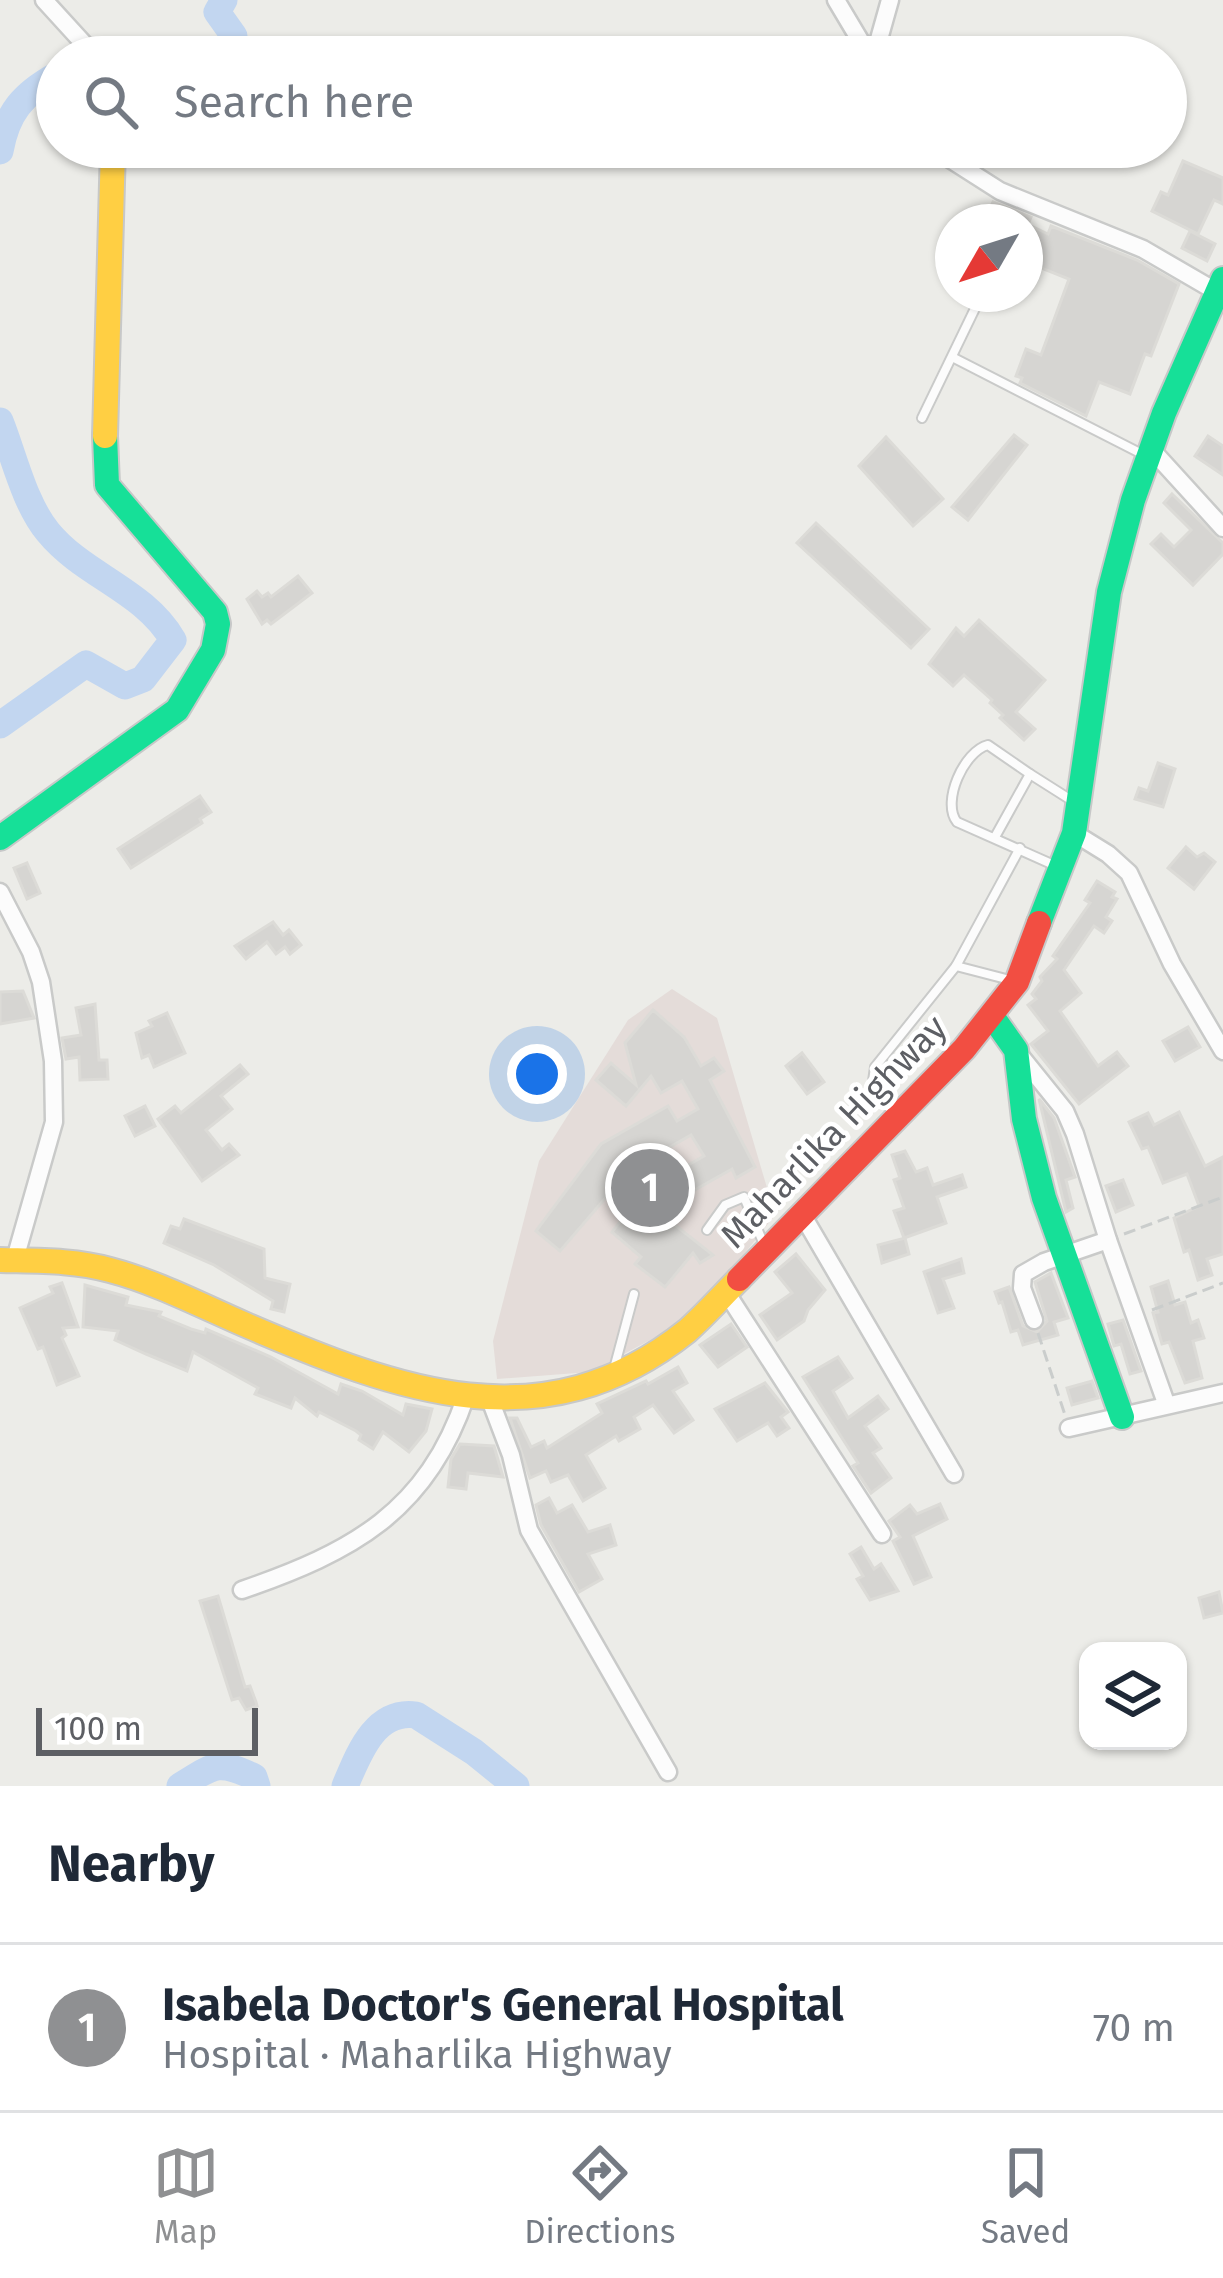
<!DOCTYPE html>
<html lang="en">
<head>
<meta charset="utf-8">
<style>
	body { margin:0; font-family:"Fira Sans",sans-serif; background:#f2f2f3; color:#1f2937 }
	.controls { position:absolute; right:36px; bottom:36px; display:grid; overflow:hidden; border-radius:24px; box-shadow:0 3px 9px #0004 }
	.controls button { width:108px; height:108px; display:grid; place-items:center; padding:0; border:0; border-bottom:3px solid #e0e1e3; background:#fff; color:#1f2937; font:60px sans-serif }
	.compass { position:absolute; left:935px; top:204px; width:108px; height:108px; border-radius:50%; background:#fff; box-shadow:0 3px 9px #0004; rotate:231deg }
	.scale { position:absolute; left:36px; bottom:30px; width:222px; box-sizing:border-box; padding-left:12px; border:6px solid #5d5f64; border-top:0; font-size:33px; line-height:42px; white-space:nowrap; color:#5d5f64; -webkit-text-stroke:9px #fff; paint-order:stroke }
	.you { position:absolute; left:537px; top:1074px; width:42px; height:42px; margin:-30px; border:9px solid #fff; border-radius:50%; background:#1a73e8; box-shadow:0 0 0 18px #1a73e833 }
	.badge { display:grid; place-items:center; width:78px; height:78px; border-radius:50%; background:#8f9092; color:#fff; font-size:39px; font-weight:700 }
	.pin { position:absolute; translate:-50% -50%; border:6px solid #fff; box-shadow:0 3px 12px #0006 }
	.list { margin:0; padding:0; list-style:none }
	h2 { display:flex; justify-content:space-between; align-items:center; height:156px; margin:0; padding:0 48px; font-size:51px }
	h2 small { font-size:39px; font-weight:400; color:#747a83 }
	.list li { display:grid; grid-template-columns:78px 1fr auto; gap:36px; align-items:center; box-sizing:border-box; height:168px; padding:0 48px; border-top:3px solid #e0e1e3 }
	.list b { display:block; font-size:45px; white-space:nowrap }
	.list p { margin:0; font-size:39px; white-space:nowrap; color:#747a83 }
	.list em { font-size:39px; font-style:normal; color:#747a83 }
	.icon { flex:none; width:66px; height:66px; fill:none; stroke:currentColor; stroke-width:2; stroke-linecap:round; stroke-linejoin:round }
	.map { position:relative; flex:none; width:1223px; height:1786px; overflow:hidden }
	.search { position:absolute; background:#fff; box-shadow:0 3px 9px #0004; left:36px; right:36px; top:36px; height:132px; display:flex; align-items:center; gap:30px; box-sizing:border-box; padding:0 42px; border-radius:66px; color:#747a83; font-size:45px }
	.sheet { height:324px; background:#fff }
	nav { display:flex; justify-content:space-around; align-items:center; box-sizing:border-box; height:168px; border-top:3px solid #e0e1e3; background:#fff; font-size:33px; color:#747a83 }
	nav a { display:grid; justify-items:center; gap:6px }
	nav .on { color:#8f9092 }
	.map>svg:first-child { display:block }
	.medical { fill:#e4dcd9 }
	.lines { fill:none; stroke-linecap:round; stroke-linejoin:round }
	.river { stroke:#c2d6f0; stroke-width:27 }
	.building { fill:#d6d5d2; stroke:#dcdbd7; stroke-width:3; fill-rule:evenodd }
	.lane-casing { stroke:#c9cac9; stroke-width:12 }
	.street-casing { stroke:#c9cac9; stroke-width:21 }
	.fast-casing { stroke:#c7c8c8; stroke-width:28 }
	.slow-casing { stroke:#c7c8c8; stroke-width:28 }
	.jam-casing { stroke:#c7c8c8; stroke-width:28 }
	.path { stroke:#cacdcc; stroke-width:3; stroke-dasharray:12 6; stroke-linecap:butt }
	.lane { stroke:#fcfcfc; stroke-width:8 }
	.street { stroke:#fcfcfc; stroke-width:16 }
	.fast { stroke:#16e098; stroke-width:24 }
	.slow { stroke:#ffcf43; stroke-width:24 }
	.jam { stroke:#f24e42; stroke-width:24 }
	.labels { text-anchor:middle; stroke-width:9; stroke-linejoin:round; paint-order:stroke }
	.street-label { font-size:36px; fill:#5d5f64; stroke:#fff }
</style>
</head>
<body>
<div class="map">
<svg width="1223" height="1786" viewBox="0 0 1223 1786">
	<rect width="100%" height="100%" fill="#ecece8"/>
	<polygon class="medical" points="672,989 717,1018 775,1215 723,1281 669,1330 590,1372 497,1379 493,1341 539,1161 628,1020"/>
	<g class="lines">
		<g class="river">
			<polyline points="224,0 217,12 234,36 232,57"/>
			<path d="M0,151C7,112 23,94 57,75"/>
			<path d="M0,421C14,456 24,503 48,532C84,576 144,590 173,640L143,679L125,686L86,664L0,725"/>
			<path d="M180,1786C213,1766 217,1759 254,1777L257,1786"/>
			<path d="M345,1786C358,1756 374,1709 416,1715L474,1752L516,1786"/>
		</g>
	</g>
	<g class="building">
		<polygon points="1183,161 1223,178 1223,204 1214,200 1198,234 1152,211 1161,192 1168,195"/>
		<polygon points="993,202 1031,217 1029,222 984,222"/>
		<polygon points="1025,223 1048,234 1051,226 1137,260 1179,284 1151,356 1145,354 1130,394 1099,382 1086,416 1020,383 1022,378 1016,376 1026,349 1041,355 1069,279 1036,266 1041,251 1025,244"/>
		<polygon points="1190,231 1215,244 1207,261 1182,248"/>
		<polygon points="1014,435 1027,445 968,520 952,507"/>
		<polygon points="1208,436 1223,446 1223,475 1195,456"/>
		<polygon points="886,437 943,499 913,526 859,466"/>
		<polygon points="1172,494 1223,543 1223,554 1193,585 1151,544 1161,534 1174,547 1191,530 1164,503"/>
		<polygon points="816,523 929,629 911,648 797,543"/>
		<polygon points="298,576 312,593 271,624 267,620 262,624 247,599 257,591 262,597 268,593 271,597"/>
		<polygon points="979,620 1045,680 1016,712 1035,729 1024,740 1000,718 1003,715 990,703 992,700 964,675 953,686 929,664 956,628 964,636"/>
		<polygon points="1158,763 1175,769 1163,807 1135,799 1139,788 1148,791"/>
		<polygon points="200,796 211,812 200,819 202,823 131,868 118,849"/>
		<polygon points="1186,847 1197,857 1204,853 1215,862 1194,889 1168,868"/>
		<polygon points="27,863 40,893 27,899 14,868"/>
		<polygon points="1097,881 1115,892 1112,897 1117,899 1106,917 1112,921 1104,933 1094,926 1064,970 1081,993 1060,1011 1098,1066 1117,1052 1128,1066 1079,1104 1031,1044 1048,1031 1028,1005 1036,999 1032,994 1042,981 1040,977 1057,959 1053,956 1090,903 1085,900"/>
		<polygon points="273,922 283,935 289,930 301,945 290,954 285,947 276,954 267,942 246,959 235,946"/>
		<polygon points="23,991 34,1018 0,1024 0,992"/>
		<polygon points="95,1004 99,1060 107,1060 108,1079 80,1080 79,1057 66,1059 62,1038 81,1035 76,1008"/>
		<path d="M653,1010L684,1037L701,1066L714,1058L724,1071L710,1080L755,1167L736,1178L732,1169L677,1200L681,1205L666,1218L713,1255L700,1263L693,1253L665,1287L635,1264L641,1257L612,1232L642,1194L626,1174L560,1251L536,1231L601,1144L668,1106L677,1121L698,1109L682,1081L661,1093L651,1076L626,1106L596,1080L611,1063L636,1085L625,1043ZM691,1135L704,1156L660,1181L644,1162Z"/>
		<polygon points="167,1013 185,1053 154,1067 149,1055 142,1058 136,1033 152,1026 149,1021"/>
		<polygon points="1188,1027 1200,1047 1175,1061 1163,1041"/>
		<polygon points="802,1053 824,1082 807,1094 786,1066"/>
		<polygon points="240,1065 248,1074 221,1096 232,1109 206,1130 222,1150 229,1144 239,1155 202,1181 158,1119 175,1106 181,1113"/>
		<polygon points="1039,1099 1054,1118 1075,1177 1066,1180 1073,1208 1066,1212"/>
		<polygon points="145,1106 155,1126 135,1136 125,1116"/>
		<polygon points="1179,1112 1205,1166 1223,1157 1223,1254 1207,1259 1212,1275 1198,1280 1189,1250 1184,1252 1174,1218 1199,1206 1187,1174 1163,1183 1148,1147 1142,1149 1129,1122 1148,1113 1154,1125"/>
		<polygon points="905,1151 916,1172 927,1168 933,1185 962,1175 966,1187 937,1197 946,1223 904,1238 894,1211 904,1208 894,1180 900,1178 892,1155"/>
		<polygon points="1123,1180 1133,1205 1116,1212 1106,1186"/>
		<polygon points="184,1219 264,1249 265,1278 290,1284 284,1312 271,1309 273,1301 214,1265 164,1243 171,1226 180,1229"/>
		<polygon points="905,1238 909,1254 882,1263 878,1245"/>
		<polygon points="796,1254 825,1290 808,1310 804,1321 777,1340 760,1315 792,1293 775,1272"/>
		<polygon points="961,1259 964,1273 943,1279 954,1308 938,1313 924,1272"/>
		<polygon points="1051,1273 1068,1318 1054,1322 1058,1335 1023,1345 1018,1330 1011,1332 1002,1302 999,1303 995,1292 1009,1287 1023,1326 1037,1332 1047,1321 1035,1282"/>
		<polygon points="1168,1281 1175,1305 1185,1302 1191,1323 1198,1320 1204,1338 1193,1341 1202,1378 1185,1383 1169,1342 1162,1344 1153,1313 1158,1312 1151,1287"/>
		<polygon points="62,1283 78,1327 63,1328 66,1335 62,1338 79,1376 57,1385 43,1347 38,1349 20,1308 53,1293 50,1287"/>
		<polygon points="85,1285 128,1297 126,1305 161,1312 159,1316 191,1329 205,1333 206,1329 271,1357 338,1394 341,1384 362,1391 403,1415 406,1404 432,1409 426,1431 409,1452 383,1432 373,1449 359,1440 361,1435 356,1431 319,1412 317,1416 295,1398 291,1408 255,1394 258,1388 193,1352 187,1371 146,1354 115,1340 118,1331 83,1327"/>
		<polygon points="1123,1320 1141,1371 1130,1374 1121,1344 1114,1346 1108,1324"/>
		<polygon points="731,1324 747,1347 718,1367 700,1345"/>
		<polygon points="838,1357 852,1378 833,1391 848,1418 878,1396 888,1409 865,1426 881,1448 873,1453 891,1478 871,1493 853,1466 858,1463 803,1377"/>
		<polygon points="678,1367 687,1383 673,1391 693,1420 674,1433 653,1405 634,1417 640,1429 619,1441 616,1436 586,1455 605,1488 583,1501 568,1475 551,1482 546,1471 530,1478 510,1418 517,1418 531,1447 544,1441 547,1448 602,1413 597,1404 646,1381 648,1384"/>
		<polygon points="1092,1381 1098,1398 1072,1405 1067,1388"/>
		<polygon points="765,1383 788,1412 781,1417 789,1428 777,1436 768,1423 737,1441 715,1409"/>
		<polygon points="460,1444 494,1446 503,1477 468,1473 466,1489 448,1487 451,1459"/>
		<polygon points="549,1498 557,1513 572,1505 588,1532 610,1525 616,1545 588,1554 602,1579 579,1592 541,1525 536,1505"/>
		<polygon points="940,1504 947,1519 913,1536 931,1577 914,1584 893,1541 900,1537 889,1521 910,1505 917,1514"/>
		<polygon points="861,1547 874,1569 881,1564 898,1591 870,1600 857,1579 863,1576 850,1554"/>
		<polygon points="1219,1592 1223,1613 1204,1618 1199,1598"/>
		<polygon points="218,1596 245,1687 250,1686 256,1702 257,1706 246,1710 239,1698 232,1700 200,1601"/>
	</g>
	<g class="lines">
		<g class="lane-casing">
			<g id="lane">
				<polyline points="954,358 1140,453"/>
				<polyline points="922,418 982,294"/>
				<polyline points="1030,774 1071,800"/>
				<path d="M995,837L1030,774L988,745C964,751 941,802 957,822L1056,866"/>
				<polyline points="956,966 1010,980"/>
				<polyline points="893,1112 872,1088 875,1067 956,966 1020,848"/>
				<polyline points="707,1230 725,1205 744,1197 762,1240"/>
				<polyline points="615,1365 634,1294"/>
			</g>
		</g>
		<g class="street-casing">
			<g id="street">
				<polyline points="44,0 96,57"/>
				<polyline points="836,0 870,57"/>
				<polyline points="874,57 890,0"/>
				<polyline points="931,147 1000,191 1143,249 1217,292"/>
				<polyline points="1151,449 1223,528"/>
				<polyline points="1074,833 1108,854 1129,873 1172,964 1223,1051"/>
				<polyline points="0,892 31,952 41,982 53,1061 54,1122 15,1259"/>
				<polyline points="1019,1054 1065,1111 1075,1134 1108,1240 1166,1403"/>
				<polyline points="803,1216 954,1474"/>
				<polyline points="726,1292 882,1534"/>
				<polyline points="1034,1320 1022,1288 1023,1274 1044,1262 1108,1240"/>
				<polyline points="489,1397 511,1455 529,1530 668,1772"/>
				<polyline points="1069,1428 1223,1393"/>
				<path d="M242,1590C352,1552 427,1512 466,1396"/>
			</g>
		</g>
		<g class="fast-casing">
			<g id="fast">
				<polyline points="0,838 177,710 213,650 218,624 215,612 107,485 105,436"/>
				<polyline points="1039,923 1074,833 1109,592 1133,500 1164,413 1223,279"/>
				<polyline points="992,1016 1016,1050 1024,1119 1044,1198 1122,1417"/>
			</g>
		</g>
		<g class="slow-casing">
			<g id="slow">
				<polyline points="105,436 113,147"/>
				<path d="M0,1260C37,1261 74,1260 110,1270C156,1282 202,1306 246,1325C397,1390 543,1446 687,1331C705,1315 722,1296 739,1279"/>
			</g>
		</g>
		<g class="jam-casing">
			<polyline id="jam" points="739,1279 964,1049 1017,982 1039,923"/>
		</g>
		<g class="path">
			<polyline points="1124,1234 1223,1197"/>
			<polyline points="1152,1310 1223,1283"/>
			<polyline points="1038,1333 1065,1415"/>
		</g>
		<use href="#lane" class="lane"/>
		<use href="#street" class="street"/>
		<use href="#fast" class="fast"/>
		<use href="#slow" class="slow"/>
		<use href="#jam" class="jam"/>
	</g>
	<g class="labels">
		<g class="street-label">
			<text transform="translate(833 1131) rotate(-46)" y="13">Maharlika Highway</text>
		</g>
	</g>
</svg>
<div class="controls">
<button><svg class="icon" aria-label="layers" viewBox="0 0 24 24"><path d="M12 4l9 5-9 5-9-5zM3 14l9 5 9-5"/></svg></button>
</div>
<svg class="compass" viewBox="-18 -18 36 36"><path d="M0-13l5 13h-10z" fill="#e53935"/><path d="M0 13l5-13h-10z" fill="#747a83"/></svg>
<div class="scale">100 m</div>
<div class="you"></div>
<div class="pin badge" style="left:650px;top:1188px">1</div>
<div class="search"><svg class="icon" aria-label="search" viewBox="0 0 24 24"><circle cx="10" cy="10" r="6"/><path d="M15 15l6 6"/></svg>Search here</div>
</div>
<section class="sheet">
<h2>Nearby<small></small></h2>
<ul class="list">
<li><span class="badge">1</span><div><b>Isabela Doctor's General Hospital</b><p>Hospital · Maharlika Highway</p></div><em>70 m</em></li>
</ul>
</section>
<nav>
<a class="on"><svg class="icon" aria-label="map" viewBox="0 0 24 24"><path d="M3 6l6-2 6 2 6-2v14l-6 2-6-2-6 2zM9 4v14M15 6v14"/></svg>Map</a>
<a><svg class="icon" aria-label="directions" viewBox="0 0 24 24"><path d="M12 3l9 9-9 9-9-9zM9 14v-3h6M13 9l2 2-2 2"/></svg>Directions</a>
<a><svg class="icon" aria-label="saved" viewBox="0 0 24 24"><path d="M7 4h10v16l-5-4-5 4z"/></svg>Saved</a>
</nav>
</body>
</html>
